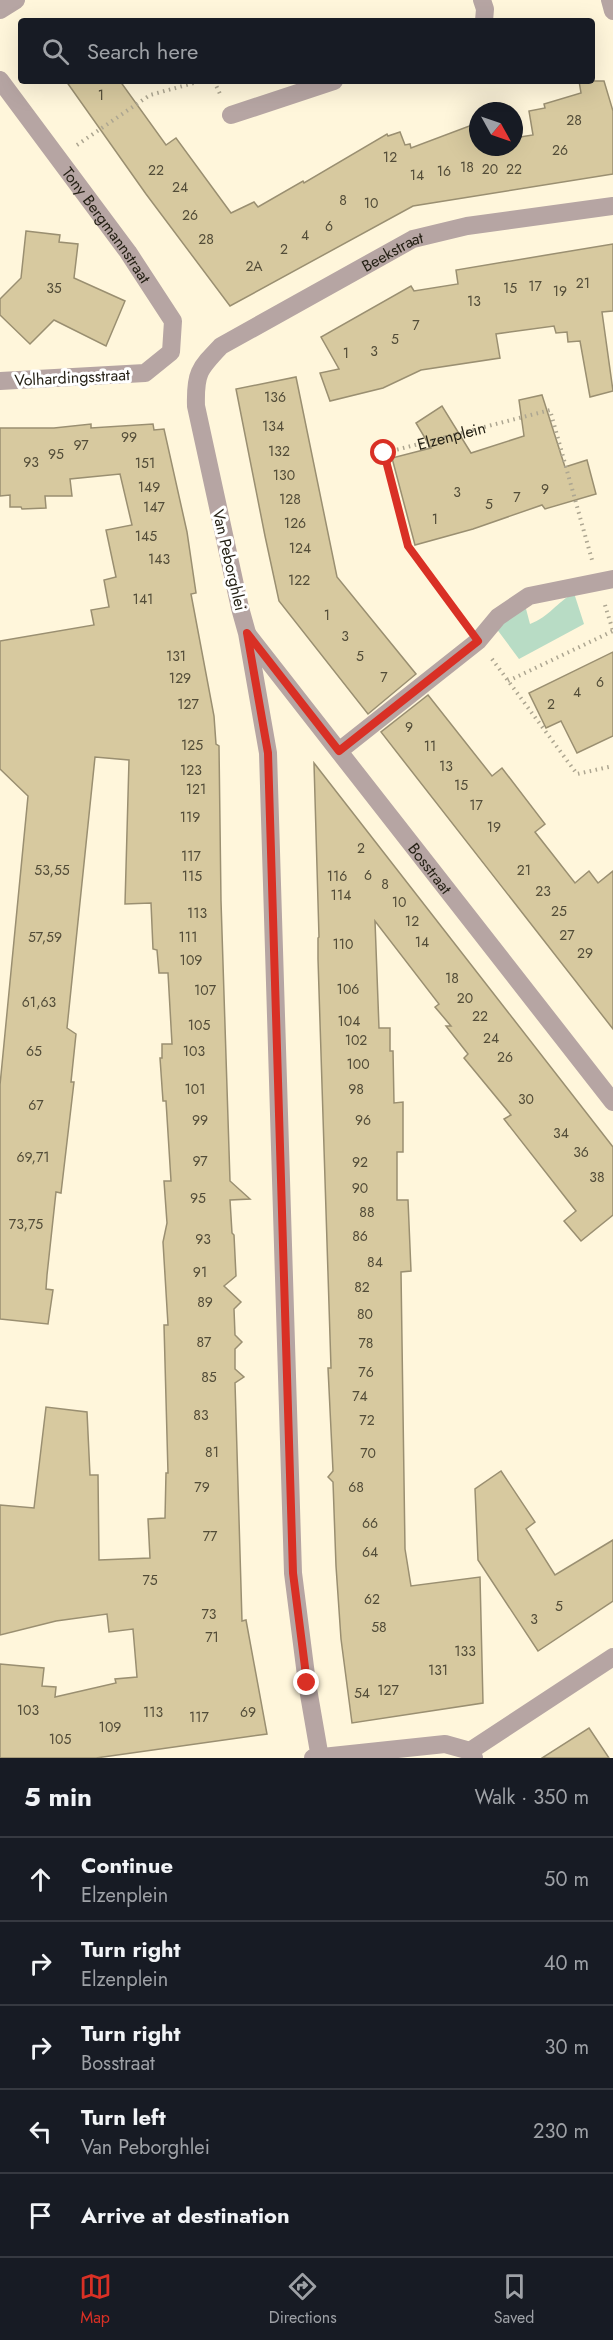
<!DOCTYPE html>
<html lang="en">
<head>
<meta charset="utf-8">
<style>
	body { margin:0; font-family:Jost,sans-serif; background:#242831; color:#f1f3f6 }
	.compass { position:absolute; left:469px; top:102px; width:54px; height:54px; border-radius:50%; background:#171b24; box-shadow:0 6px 24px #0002; rotate:130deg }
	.stop { position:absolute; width:18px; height:18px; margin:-14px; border:4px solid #d93025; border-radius:50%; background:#fff }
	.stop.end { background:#d93025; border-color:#fff; box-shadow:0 2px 6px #0008 }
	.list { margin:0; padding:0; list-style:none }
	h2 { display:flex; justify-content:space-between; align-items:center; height:78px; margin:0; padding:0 24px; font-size:26px }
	h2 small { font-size:20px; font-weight:400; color:#9ea1a6 }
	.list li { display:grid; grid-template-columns:39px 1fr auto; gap:18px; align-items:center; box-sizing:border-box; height:84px; padding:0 24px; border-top:2px solid #363941 }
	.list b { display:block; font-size:22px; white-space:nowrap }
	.list p { margin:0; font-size:20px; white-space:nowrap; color:#9ea1a6 }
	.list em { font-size:20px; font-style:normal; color:#9ea1a6 }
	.icon { flex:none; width:33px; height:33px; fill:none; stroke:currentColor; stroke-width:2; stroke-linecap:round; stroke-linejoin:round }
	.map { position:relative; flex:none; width:613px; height:1758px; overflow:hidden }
	.search { position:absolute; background:#171b24; box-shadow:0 6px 24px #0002; left:18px; right:18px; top:18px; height:66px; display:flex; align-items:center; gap:15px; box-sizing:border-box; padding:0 21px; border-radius:6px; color:#9ea1a6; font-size:22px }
	.sheet { height:498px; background:#171b24 }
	nav { display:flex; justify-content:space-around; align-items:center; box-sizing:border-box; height:84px; border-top:2px solid #363941; background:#171b24; font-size:16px; color:#9ea1a6 }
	nav a { display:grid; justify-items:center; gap:3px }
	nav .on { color:#d93025 }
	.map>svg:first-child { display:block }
	.green { fill:#b8dcc5 }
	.building { fill:#d7c99f; stroke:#9a8f71; stroke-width:1.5 }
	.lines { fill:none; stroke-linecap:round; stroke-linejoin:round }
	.path { stroke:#ada691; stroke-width:4; stroke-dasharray:1.5 4.5; stroke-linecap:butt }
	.minor { stroke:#b6a5a3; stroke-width:18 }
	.route { stroke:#d93025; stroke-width:8 }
	.labels { text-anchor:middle; stroke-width:6; stroke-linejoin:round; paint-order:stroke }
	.number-label { font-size:14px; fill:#524c38 }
	.street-label { font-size:16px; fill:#262216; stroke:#fff }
</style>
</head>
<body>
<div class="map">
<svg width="613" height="1758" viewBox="0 0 613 1758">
	<rect width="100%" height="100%" fill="#fff6db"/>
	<path class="green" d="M574,593L584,624L519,659L496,628L525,605L530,624C549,617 557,602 574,593Z"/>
	<g class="building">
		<polygon points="66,81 120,81 166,145 176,138 231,213 254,202 258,207 303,181 304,183 387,134 388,136 400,132 405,145 410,144 411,148 472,125 475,140 478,139 478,147 514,147 514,138 533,135 529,111 545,108 544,104 581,93 579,81 604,81 613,111 613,174 413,206 230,306 146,194"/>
		<polygon points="26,231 60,235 59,242 78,244 74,278 125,301 106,346 54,320 30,344 0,315 0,299 21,278"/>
		<polygon points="613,244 613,311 602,312 613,391 590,397 580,341 568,342 567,332 556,333 554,326 496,334 500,358 421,370 383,388 330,401 320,373 339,369 321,337 411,286 414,291 458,284 456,270"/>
		<polygon points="296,377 337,577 416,674 368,714 279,601 265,536 236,389"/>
		<polygon points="542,395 565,467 587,460 596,494 545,509 542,505 473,529 415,545 392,458 431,448 416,423 442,406 471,453 524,436 519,400"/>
		<polygon points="91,424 91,428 153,424 154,430 164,429 187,532 196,593 191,594 214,716 216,744 219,746 221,901 230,1181 250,1199 230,1200 232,1233 234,1235 236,1276 224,1286 241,1302 234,1309 235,1335 242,1342 235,1349 235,1369 244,1377 235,1383 242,1621 246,1620 267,1734 96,1758 0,1758 0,1664 44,1668 42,1686 56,1687 55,1697 116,1683 115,1679 137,1677 133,1629 109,1632 107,1614 56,1621 0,1635 0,1505 34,1508 46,1407 87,1412 90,1475 98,1475 99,1560 150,1558 148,1519 165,1518 166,1473 168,1473 164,1325 168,1325 163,1242 167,1223 164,1181 171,1181 166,1101 163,1101 160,1058 162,1058 162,1044 172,1044 168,973 159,973 157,950 153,949 151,903 125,904 129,760 95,757 67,1028 76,1034 71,1082 74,1082 61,1193 56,1192 47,1275 46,1289 53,1290 48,1324 0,1319 0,1085 28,796 0,769 0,641 94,625 91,610 109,607 104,580 116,577 106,530 132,525 120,474 70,479 72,496 45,496 46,508 22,509 21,507 10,507 10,495 0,496 0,428 54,428"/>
		<polygon points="613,652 613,736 577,753 561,721 546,728 529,693"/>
		<polygon points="428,695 492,776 502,768 545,824 535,832 575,883 589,871 598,883 613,871 613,1029 381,732"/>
		<polygon points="314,763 613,1147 613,1215 581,1241 564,1221 576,1211 504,1119 511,1115 464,1058 468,1054 446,1026 451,1026 435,1007 439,1004 375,921 379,1028 390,1028 390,1051 393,1051 394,1103 403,1102 403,1152 397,1152 397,1200 408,1200 411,1271 401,1272 405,1549 411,1586 480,1577 483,1703 352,1723 341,1639 336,1566 333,1482 328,1477 333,1471 328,1368 331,1368 318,959 318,938 319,937"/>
		<polygon points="501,1471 535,1522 526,1529 555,1575 613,1540 613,1601 538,1651 478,1560 475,1489"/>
		<polygon points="589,1728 609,1758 542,1758"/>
	</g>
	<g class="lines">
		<g class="path">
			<polyline points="214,81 220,94"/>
			<polyline points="77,145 150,95 201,81"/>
			<polyline points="605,605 613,631"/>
			<path id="s1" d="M464,622L408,546L384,453L550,410L592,560"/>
			<polyline points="492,659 577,774 613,766"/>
			<polyline points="508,681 613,631"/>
		</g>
		<g class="minor">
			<polyline points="482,0 485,9 484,21"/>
			<polyline points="610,0 613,11"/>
			<polyline points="0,10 16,0"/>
			<path id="s2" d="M0,80L128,252L173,321L171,352L145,373L0,381"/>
			<polyline points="231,115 334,81"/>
			<path id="s3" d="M248,635L613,1102"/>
			<polyline points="339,751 478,641 498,617 529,596 613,579"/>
			<polyline points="470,1751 613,1657"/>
			<polyline points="313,1758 445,1744 470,1751 474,1758"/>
			<path id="s4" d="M320,1758L307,1683L293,1573L268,753L247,633L240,608L196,406C195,373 199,369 221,346L413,239L467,226L613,206"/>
		</g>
	</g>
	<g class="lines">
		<polyline class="route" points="307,1683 293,1573 268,753 247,633 339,751 478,641 408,546 384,453"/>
	</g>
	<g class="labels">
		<g class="number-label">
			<text x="101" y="100">1</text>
			<text x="574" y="125">28</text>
			<text x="560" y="155">26</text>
			<text x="390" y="162">12</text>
			<text x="467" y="172">18</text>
			<text x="490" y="174">20</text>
			<text x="514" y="174">22</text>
			<text x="156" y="175">22</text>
			<text x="444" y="176">16</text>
			<text x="417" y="180">14</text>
			<text x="180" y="192">24</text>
			<text x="343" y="205">8</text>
			<text x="371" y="208">10</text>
			<text x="190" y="220">26</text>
			<text x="329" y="231">6</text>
			<text x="305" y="240">4</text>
			<text x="206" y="244">28</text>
			<text x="284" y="254">2</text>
			<text x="254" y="271">2A</text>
			<text x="583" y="288">21</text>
			<text x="535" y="291">17</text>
			<text x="54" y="293">35</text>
			<text x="510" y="293">15</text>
			<text x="560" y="296">19</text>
			<text x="474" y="306">13</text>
			<text x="416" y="330">7</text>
			<text x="395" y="344">5</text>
			<text x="374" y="356">3</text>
			<text x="346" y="358">1</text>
			<text x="275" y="402">136</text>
			<text x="273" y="431">134</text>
			<text x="129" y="442">99</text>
			<text x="81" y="450">97</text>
			<text x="279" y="456">132</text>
			<text x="56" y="459">95</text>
			<text x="31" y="467">93</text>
			<text x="145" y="468">151</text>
			<text x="284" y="480">130</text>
			<text x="149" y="492">149</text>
			<text x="545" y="494">9</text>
			<text x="457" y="497">3</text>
			<text x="517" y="502">7</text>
			<text x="290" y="504">128</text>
			<text x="489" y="509">5</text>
			<text x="154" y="512">147</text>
			<text x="435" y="524">1</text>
			<text x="295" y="528">126</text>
			<text x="146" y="541">145</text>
			<text x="300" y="553">124</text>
			<text x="159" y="564">143</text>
			<text x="299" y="585">122</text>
			<text x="143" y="604">141</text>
			<text x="327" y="620">1</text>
			<text x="345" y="641">3</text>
			<text x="176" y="661">131</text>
			<text x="360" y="661">5</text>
			<text x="384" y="682">7</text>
			<text x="180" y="683">129</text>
			<text x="600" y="687">6</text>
			<text x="577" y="697">4</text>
			<text x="188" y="709">127</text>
			<text x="551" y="709">2</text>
			<text x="409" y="732">9</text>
			<text x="192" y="750">125</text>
			<text x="430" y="751">11</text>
			<text x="446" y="771">13</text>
			<text x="191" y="775">123</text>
			<text x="461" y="790">15</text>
			<text x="196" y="794">121</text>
			<text x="476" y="810">17</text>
			<text x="190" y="822">119</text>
			<text x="494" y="832">19</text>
			<text x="361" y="853">2</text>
			<text x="191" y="861">117</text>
			<text x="52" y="875">53,55</text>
			<text x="524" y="875">21</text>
			<text x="368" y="880">6</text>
			<text x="192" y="881">115</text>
			<text x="337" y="881">116</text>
			<text x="385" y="889">8</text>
			<text x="543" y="896">23</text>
			<text x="341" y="900">114</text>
			<text x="399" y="907">10</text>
			<text x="559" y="916">25</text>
			<text x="197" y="918">113</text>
			<text x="412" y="926">12</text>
			<text x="567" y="940">27</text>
			<text x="45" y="942">57,59</text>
			<text x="188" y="942">111</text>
			<text x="422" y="947">14</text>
			<text x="343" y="949">110</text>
			<text x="585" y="958">29</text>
			<text x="191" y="965">109</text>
			<text x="452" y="983">18</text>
			<text x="348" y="994">106</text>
			<text x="205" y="995">107</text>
			<text x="465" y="1003">20</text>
			<text x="39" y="1007">61,63</text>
			<text x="480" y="1021">22</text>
			<text x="349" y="1026">104</text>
			<text x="199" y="1030">105</text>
			<text x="491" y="1043">24</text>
			<text x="356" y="1045">102</text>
			<text x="34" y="1056">65</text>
			<text x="194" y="1056">103</text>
			<text x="505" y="1062">26</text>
			<text x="358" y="1069">100</text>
			<text x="195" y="1094">101</text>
			<text x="356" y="1094">98</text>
			<text x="526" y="1104">30</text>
			<text x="36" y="1110">67</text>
			<text x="200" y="1125">99</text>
			<text x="363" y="1125">96</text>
			<text x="561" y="1138">34</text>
			<text x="581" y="1157">36</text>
			<text x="33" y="1162">69,71</text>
			<text x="200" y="1166">97</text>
			<text x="360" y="1167">92</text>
			<text x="597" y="1182">38</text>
			<text x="360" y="1193">90</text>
			<text x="198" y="1203">95</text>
			<text x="367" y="1217">88</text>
			<text x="26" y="1229">73,75</text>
			<text x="360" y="1241">86</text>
			<text x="203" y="1244">93</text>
			<text x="375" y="1267">84</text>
			<text x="200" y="1277">91</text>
			<text x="362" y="1292">82</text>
			<text x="205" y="1307">89</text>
			<text x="365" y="1319">80</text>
			<text x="204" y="1347">87</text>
			<text x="366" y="1348">78</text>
			<text x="366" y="1377">76</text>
			<text x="209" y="1382">85</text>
			<text x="360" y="1401">74</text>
			<text x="201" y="1420">83</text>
			<text x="367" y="1425">72</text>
			<text x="212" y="1457">81</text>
			<text x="368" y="1458">70</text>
			<text x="202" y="1492">79</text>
			<text x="356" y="1492">68</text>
			<text x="370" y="1528">66</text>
			<text x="210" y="1541">77</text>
			<text x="370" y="1557">64</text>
			<text x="150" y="1585">75</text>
			<text x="372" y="1604">62</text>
			<text x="559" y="1611">5</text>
			<text x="209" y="1619">73</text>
			<text x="534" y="1624">3</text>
			<text x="379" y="1632">58</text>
			<text x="212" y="1642">71</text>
			<text x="465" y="1656">133</text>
			<text x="438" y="1675">131</text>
			<text x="388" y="1695">127</text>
			<text x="362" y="1698">54</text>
			<text x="28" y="1715">103</text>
			<text x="153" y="1717">113</text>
			<text x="248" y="1717">69</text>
			<text x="199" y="1722">117</text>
			<text x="110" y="1732">109</text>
			<text x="60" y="1744">105</text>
		</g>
		<g class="street-label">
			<text dy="6" stroke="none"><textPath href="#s2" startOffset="180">Tony Bergmannstraat</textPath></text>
			<text dy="6" stroke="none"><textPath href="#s4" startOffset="1626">Beekstraat</textPath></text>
			<text transform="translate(72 377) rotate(-3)" y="6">Volhardingsstraat</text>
			<text dy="6" stroke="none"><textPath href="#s1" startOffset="260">Elzenplein</textPath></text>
			<text transform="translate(230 560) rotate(77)" y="6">Van Peborghlei</text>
			<text dy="6" stroke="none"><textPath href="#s3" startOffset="296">Bosstraat</textPath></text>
		</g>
	</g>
</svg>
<svg class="compass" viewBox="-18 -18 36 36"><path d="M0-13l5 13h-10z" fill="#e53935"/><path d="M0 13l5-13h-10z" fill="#9ea1a6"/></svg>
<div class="stop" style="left:384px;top:453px"></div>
<div class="stop end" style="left:307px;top:1683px"></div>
<div class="search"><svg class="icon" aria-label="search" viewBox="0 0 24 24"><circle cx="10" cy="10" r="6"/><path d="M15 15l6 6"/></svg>Search here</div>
</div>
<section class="sheet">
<h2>5 min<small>Walk · 350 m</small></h2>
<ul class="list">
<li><svg class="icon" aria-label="ahead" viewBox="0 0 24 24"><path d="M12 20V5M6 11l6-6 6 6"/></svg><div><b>Continue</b><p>Elzenplein</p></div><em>50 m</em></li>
<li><svg class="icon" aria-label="right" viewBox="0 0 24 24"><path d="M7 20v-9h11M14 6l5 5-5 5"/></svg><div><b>Turn right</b><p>Elzenplein</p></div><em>40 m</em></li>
<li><svg class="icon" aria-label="right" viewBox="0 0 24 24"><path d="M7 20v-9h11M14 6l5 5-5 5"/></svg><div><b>Turn right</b><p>Bosstraat</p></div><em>30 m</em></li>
<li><svg class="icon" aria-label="left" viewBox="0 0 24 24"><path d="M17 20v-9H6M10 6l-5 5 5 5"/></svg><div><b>Turn left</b><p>Van Peborghlei</p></div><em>230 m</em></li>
<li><svg class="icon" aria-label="arrive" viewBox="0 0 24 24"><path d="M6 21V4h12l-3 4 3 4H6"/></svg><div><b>Arrive at destination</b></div></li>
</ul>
</section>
<nav>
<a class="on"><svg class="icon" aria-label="map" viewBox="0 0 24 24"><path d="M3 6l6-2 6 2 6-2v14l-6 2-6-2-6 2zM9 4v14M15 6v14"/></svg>Map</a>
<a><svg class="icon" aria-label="directions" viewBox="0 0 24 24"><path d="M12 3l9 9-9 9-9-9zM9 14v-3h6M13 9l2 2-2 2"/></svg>Directions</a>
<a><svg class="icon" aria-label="saved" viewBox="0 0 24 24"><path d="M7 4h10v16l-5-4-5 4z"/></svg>Saved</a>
</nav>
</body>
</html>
